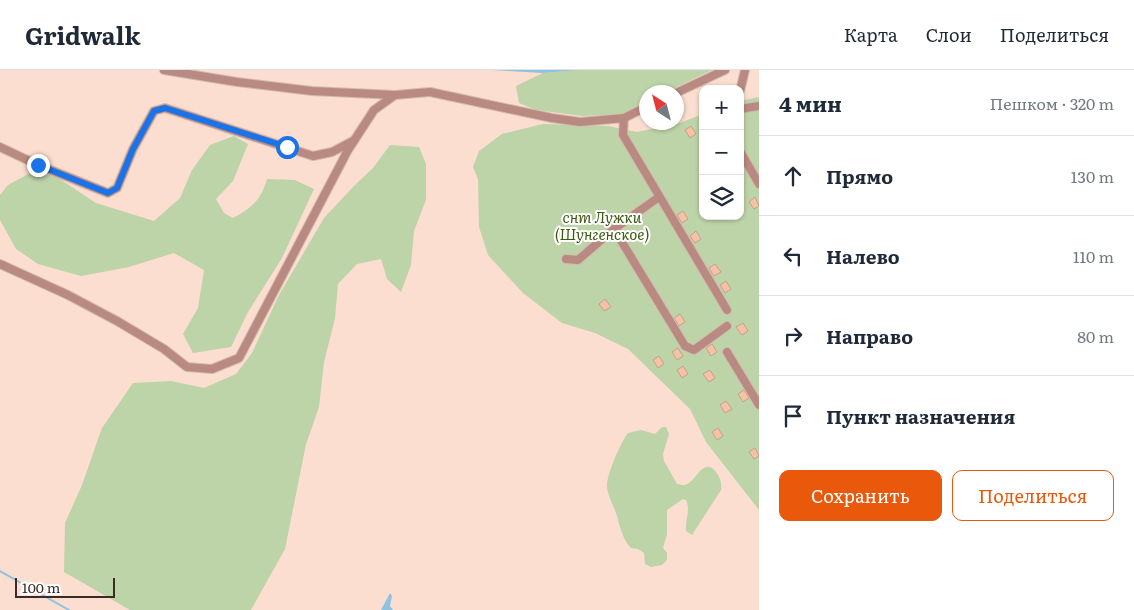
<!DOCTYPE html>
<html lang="ru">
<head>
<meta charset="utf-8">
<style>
	body { margin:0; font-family:Literata,serif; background:#f6f6f7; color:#1f2937 }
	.controls { position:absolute; right:15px; top:15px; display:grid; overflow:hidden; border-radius:10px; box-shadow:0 1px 4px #0004 }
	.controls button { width:45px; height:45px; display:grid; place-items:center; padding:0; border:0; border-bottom:1px solid #e0e1e3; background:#fff; color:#1f2937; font:25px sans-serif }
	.compass { position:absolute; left:639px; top:15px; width:45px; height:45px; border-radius:50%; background:#fff; box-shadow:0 1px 4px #0004; rotate:324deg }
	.scale { position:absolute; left:15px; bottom:12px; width:100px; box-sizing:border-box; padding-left:5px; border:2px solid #3a2c25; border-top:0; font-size:14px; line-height:18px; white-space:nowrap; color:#3a2c25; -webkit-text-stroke:4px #fff; paint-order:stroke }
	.stop { position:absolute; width:15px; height:15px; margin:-11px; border:4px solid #1a73e8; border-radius:50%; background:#fff }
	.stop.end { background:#1a73e8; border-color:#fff; box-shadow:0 1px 5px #0008 }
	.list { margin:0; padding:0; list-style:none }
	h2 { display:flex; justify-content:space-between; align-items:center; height:65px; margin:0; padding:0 20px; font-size:21px }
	h2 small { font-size:16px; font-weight:400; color:#747a83 }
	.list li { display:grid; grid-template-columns:32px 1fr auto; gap:15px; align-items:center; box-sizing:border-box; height:80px; padding:0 20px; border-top:1px solid #e0e1e3 }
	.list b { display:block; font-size:19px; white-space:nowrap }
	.list em { font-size:16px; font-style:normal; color:#747a83 }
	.actions { display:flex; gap:10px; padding:15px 20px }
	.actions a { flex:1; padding:11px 0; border:1px solid #ea580c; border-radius:10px; text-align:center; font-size:18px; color:#ea580c }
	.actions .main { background:#ea580c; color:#fff }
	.icon { flex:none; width:28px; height:28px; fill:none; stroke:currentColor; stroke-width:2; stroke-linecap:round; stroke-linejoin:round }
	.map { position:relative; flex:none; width:759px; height:540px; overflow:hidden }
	header { display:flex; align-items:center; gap:30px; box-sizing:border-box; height:70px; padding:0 25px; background:#fff; border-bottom:1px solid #e0e1e3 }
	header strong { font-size:24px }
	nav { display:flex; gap:28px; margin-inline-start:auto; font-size:18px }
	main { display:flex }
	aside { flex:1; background:#fff }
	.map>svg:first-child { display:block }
	.green { fill:#bdd3a8 }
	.water { fill:#8ec2e3 }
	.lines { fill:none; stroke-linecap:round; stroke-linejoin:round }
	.stream { stroke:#8ec2e3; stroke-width:2 }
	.building { fill:#f7c1a5; stroke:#c2a18f }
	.minor-casing { stroke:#d4baad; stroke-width:10 }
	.minor { stroke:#b98a81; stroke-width:8 }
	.route { stroke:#1a73e8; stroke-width:6 }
	.labels { text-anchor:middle; stroke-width:4; stroke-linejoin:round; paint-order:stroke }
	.park-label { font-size:15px; font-style:italic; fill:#3c5911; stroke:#fff }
</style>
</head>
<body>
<header>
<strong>Gridwalk</strong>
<nav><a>Карта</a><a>Слои</a><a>Поделиться</a></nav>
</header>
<main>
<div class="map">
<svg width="759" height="540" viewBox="0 0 759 540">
	<rect width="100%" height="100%" fill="#fbdecf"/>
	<g class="green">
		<polygon points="578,0 712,0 666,22 646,22 646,32 623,44 583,46 536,40 519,33 516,16 543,3"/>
		<polygon points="759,27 759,440 706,372 690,339 628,279 595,263 562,253 523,223 488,185 479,157 478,109 473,97 479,81 502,64 543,54 608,56 637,62 680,53 703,44 703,146 740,146 740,31"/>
		<path d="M234,66L248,74L233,111L216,129L224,143L233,148C252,138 261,130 267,109L295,110L314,119L282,188L248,242L231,277L193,283L183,264L198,238L204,200L174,183L129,197L81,206L38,194L16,179L0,150V125L8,115L32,102L55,106L96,133L154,151L180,128L192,100L210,75Z"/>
		<polygon points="390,75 419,77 426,94 426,130 414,161 411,195 401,222 387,209 381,189 357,194 338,214 335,248 324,292 319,337 306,374 285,479 251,540 130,540 64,502 65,453 82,415 102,358 133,313 171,311 204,318 236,304 252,283 279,225 324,148 354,116 373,98"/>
		<path d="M662,357H666L669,364L663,384L664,391L677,414C682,415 685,416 689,413C696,409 705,387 716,402C720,407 722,413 721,420L692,465L686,461C685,450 691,440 686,430L683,429L667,440V464L663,478L667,483V490L662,495L651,497L645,494L644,483L638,479L631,478C623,470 620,457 617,446C614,436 608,427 607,417C606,406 621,372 628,363L641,360L655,364Z"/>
	</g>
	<g class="water">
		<polygon points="491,0 578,0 543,3"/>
		<polygon points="390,523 392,526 390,536 393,540 381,540"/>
	</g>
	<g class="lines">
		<polyline class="stream" points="0,501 69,540"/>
	</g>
	<g class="building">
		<polygon points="691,56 696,64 690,68 685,60"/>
		<polygon points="755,127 759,136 754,139 749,132"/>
		<polygon points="683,141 688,149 682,153 677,145"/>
		<polygon points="696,161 701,169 695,173 690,166"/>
		<polygon points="715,194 721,202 714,206 709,198"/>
		<polygon points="726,211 731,219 725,223 720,215"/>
		<polygon points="605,229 611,237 604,241 599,234"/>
		<polygon points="680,244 685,252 679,256 674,248"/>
		<polygon points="743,253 748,261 742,265 736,257"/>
		<polygon points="712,274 717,282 711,286 706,278"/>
		<polygon points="678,278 683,286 677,290 672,282"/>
		<polygon points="659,286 664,294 658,298 653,290"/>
		<polygon points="683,296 688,304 682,308 677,300"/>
		<polygon points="710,300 715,308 709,312 703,304"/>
		<polygon points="744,320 749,328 743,332 738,324"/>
		<polygon points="726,331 732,339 725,343 720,335"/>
		<polygon points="718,358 723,366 717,370 712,362"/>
		<polygon points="755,378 759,386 754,389 749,382"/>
	</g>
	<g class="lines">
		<g class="minor-casing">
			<g id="minor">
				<polyline points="164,0 237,12 312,21 395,25"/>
				<polyline points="740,21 745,0"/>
				<polyline points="676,23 725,0"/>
				<polyline points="740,39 759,36"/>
				<polyline points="624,48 623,65 727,240"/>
				<polyline points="0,77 38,95 108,123 117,118 133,79 154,41 165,38 313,86 332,82 353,71"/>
				<polyline points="740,81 759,114"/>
				<polyline points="659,127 614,159 685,276 694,280 727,256"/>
				<polyline points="566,189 578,190 614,159"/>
				<polyline points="0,194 68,225 117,251 164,279 187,297 212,299 239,288 348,80 374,40 395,25 430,22 552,48 580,52 624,48 646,37"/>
				<polyline points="727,282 759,335"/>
			</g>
		</g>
		<use href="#minor" class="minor"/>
	</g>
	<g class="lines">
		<polyline class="route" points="38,95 108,123 117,118 133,79 154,41 165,38 287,77"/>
	</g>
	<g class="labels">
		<g class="park-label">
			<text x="602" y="153">снт Лужки<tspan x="602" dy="17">(Шунгенское)</tspan></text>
		</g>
	</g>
</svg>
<div class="controls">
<button>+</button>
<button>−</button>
<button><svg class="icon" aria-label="layers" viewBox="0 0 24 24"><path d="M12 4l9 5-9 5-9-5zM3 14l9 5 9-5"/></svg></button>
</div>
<svg class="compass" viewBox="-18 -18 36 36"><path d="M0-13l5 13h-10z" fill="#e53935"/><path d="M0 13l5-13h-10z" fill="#747a83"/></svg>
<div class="scale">100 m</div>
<div class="stop" style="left:287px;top:77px"></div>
<div class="stop end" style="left:38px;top:95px"></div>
</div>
<aside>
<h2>4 мин<small>Пешком · 320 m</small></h2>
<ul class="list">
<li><svg class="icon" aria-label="ahead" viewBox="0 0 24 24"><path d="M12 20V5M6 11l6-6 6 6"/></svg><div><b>Прямо</b></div><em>130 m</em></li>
<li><svg class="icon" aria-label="left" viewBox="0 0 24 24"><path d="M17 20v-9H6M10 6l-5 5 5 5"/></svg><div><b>Налево</b></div><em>110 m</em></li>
<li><svg class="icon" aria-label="right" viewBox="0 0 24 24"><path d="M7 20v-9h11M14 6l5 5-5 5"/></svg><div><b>Направо</b></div><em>80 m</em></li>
<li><svg class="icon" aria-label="arrive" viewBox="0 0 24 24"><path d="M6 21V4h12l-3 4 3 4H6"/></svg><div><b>Пункт назначения</b></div></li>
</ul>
<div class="actions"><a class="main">Сохранить</a><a>Поделиться</a></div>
</aside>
</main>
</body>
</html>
